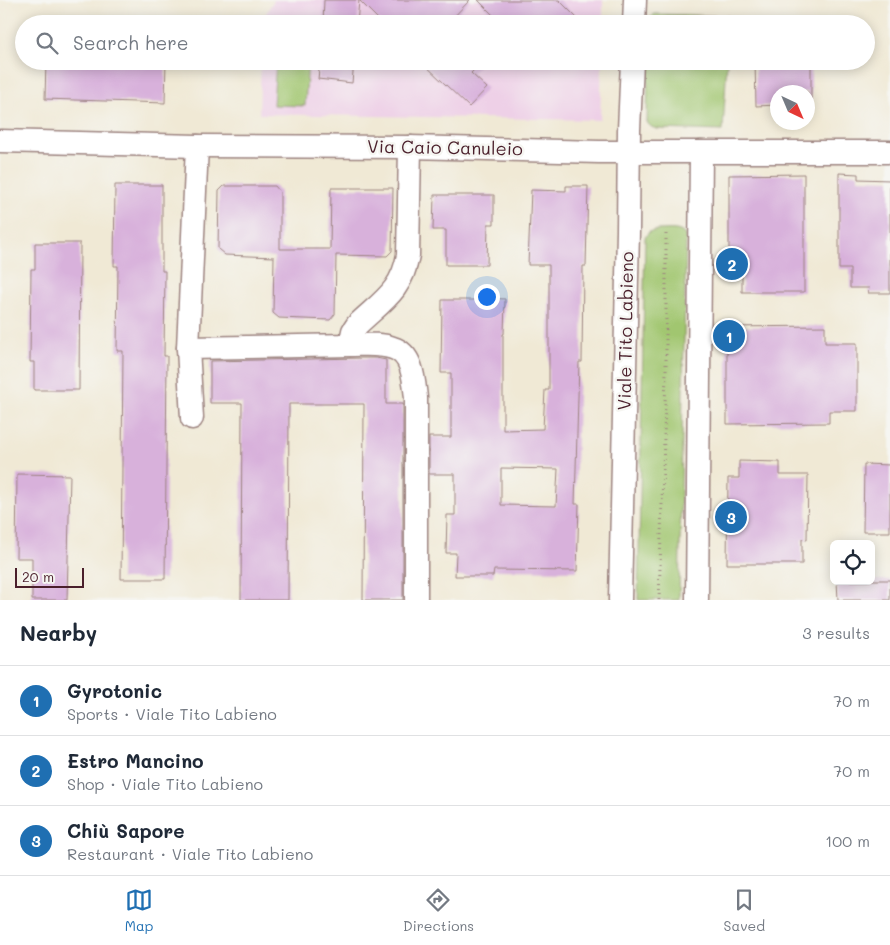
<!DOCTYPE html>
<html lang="en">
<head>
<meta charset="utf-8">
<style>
	body { margin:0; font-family:Mali,sans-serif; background:#f2f2f3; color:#1f2937 }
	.controls { position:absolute; right:15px; bottom:15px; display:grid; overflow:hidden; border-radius:8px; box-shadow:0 2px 12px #0003 }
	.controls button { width:45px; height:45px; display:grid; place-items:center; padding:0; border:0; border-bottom:1px solid #e0e1e3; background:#fff; color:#1f2937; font:25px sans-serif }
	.compass { position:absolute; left:770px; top:85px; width:45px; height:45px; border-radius:50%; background:#fff; box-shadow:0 2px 12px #0003; rotate:136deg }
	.scale { position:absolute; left:15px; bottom:12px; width:69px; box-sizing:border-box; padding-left:5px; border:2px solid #4a1f2b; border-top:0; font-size:14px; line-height:18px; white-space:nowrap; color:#4a1f2b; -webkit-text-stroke:4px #f6f6f2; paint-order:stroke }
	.you { position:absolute; left:486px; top:296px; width:18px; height:18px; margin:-12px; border:4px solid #fff; border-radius:50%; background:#1a73e8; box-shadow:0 0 0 8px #1a73e833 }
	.badge { display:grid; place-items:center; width:32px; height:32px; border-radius:50%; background:#1f6fb2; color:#fff; font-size:16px; font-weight:700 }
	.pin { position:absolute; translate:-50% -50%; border:2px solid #fff; box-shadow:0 1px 5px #0006 }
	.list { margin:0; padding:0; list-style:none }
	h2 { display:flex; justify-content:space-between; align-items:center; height:65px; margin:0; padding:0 20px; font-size:21px }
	h2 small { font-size:16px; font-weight:400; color:#747a83 }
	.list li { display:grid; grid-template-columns:32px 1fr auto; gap:15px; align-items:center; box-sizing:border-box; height:70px; padding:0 20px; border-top:1px solid #e0e1e3 }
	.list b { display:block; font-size:19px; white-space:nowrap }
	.list p { margin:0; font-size:16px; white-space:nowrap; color:#747a83 }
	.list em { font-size:16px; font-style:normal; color:#747a83 }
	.icon { flex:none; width:28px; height:28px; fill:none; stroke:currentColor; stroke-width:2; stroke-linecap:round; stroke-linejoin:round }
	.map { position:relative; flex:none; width:890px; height:600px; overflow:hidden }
	.search { position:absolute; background:#fff; box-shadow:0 2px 12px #0003; left:15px; right:15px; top:15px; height:55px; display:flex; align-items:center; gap:12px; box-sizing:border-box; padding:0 18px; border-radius:28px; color:#747a83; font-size:19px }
	.sheet { height:275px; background:#fff }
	nav { display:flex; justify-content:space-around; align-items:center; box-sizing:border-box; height:70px; border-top:1px solid #e0e1e3; background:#fff; font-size:14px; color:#747a83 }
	nav a { display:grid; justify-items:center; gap:2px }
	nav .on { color:#1f6fb2 }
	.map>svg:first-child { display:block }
	.built { fill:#eed0e7 }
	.green { fill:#a1c670; stroke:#76724e }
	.building { fill:#d8b1db; fill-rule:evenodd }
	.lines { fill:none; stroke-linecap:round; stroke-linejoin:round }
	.minor-casing { stroke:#9d8480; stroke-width:25 }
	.path { stroke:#9d8480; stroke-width:3; stroke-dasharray:1 4; stroke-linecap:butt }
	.minor { stroke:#fff; stroke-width:22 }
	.labels { text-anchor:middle; stroke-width:5; stroke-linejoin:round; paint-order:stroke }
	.street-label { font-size:18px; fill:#4a1f2b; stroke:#f6f6f2 }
</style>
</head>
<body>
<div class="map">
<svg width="890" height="600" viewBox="0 0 890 600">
	<rect width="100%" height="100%" fill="#f6f6f2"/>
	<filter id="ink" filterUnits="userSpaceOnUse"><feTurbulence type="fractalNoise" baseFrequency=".02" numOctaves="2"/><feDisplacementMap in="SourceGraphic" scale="10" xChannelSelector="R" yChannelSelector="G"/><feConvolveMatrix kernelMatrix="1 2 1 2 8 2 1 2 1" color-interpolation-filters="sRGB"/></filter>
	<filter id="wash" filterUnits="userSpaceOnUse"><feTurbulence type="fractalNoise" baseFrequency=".0096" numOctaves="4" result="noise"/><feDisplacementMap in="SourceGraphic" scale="20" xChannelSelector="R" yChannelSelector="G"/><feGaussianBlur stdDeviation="1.12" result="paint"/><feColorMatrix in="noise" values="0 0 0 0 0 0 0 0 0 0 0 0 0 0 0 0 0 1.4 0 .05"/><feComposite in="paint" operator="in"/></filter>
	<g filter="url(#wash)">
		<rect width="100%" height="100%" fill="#f0e9d5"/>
		<g class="built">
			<polygon points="274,0 603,0 603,24 262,24 262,20"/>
			<polygon points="261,61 602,61 600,120 259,114"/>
		</g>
		<g class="green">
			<polygon points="654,14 729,16 729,24 649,24 649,19"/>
			<polygon points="276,61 308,61 305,106 273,105"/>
			<path d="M648,61H727L723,131L658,129C653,128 650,127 647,122Z"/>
			<path d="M658,230C668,230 682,227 686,237L679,600H638L645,237L649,232Z"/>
		</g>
		<g id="blocks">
			<g class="building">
				<polygon points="324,0 470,0 447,24 383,24 359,0 357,24 323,24"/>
				<polygon points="478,0 559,0 583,24 502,24"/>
				<polygon points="46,61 166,61 165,103 45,99"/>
				<polygon points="320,61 354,61 352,83 318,79"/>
				<polygon points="421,61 483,61 471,73 487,88 469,107"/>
				<polygon points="755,61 811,61 811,104 808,104 808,92 778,92 778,105 756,106"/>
				<polygon points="839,173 858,174 858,179 890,180 890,293 868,293 869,288 850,288 850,269 839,269"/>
				<polygon points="804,174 804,292 742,292 742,272 729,272 729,175"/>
				<polygon points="115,185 162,185 162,271 165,271 164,356 167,356 165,579 121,579 123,351 117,351 118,266 114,266"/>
				<polygon points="224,186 275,186 280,192 280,249 330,249 331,188 393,188 392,251 387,256 336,255 335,314 330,320 279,318 273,313 274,257 225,255 218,249 219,191"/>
				<path d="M566,186H588L586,266H583L582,362H579L575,504H579L577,571L494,570L493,576H455L456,553H446L447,515H455V474H429V437H451V373H441L442,300H484V298L505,299L504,334H503V430L543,429L545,390H549V265H528L531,190L566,191ZM501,468L558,469L556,506L501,505Z"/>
				<polygon points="434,195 494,195 494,224 488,224 487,265 446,265 446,230 433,230"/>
				<polygon points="35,243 80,243 79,390 34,390 34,362 30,362 31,269 35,269"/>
				<polygon points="825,326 825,343 857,343 857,411 829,411 829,423 727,424 727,327"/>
				<polygon points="361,358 376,358 386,360 386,404 403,404 403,600 363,600 364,404 289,404 288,600 241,600 242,403 210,403 210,361"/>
				<polygon points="739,461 780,462 780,475 808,475 807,540 802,539 802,564 727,564 728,478 739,478"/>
				<polygon points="864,464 890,465 890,532 863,532"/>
				<polygon points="17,474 70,475 67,600 32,600 32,558 16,558"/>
				<polygon points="871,580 890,580 890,600 838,600 837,581 871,581"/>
			</g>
		</g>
	</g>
	<g filter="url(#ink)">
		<use href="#blocks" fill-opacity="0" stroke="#9d8480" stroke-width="1"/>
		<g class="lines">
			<g class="minor-casing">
				<g id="minor">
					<polyline points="634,24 635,0"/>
					<polyline points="0,141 197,146 410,147 599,152 890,152"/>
					<path d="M350,345C363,345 380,343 393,348C413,354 414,381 416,398V600"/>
					<path d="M188,348L350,345L353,331L357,325C382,301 402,291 408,255L410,147"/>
					<polyline points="192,418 188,348 197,146"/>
					<polyline points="620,600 628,231 629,130 632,61"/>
					<polyline points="697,600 701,152"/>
				</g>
			</g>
			<polyline class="path" points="659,600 666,373 666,233"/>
			<use href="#minor" class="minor"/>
		</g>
	</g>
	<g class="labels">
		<g class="street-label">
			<text transform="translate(445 148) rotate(1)" y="6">Via Caio Canuleio</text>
			<text transform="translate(626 331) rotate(-89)" y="6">Viale Tito Labieno</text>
		</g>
	</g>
</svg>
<div class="controls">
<button><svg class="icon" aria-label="locate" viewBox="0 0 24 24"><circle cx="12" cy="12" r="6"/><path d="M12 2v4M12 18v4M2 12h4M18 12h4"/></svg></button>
</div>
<svg class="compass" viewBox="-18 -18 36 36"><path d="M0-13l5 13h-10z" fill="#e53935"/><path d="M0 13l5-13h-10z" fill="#747a83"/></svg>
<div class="scale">20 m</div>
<div class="you"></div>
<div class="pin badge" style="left:729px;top:336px">1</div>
<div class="pin badge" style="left:732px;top:264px">2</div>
<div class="pin badge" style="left:731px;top:517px">3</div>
<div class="search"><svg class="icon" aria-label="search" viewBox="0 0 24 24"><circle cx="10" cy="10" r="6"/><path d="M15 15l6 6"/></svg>Search here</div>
</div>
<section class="sheet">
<h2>Nearby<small>3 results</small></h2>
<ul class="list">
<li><span class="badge">1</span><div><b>Gyrotonic</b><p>Sports · Viale Tito Labieno</p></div><em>70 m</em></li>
<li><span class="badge">2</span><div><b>Estro Mancino</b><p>Shop · Viale Tito Labieno</p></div><em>70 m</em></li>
<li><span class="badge">3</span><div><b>Chiù Sapore</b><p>Restaurant · Viale Tito Labieno</p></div><em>100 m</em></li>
</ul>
</section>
<nav>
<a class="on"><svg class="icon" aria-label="map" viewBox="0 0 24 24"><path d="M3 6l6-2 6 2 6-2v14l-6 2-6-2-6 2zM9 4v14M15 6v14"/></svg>Map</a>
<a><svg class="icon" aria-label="directions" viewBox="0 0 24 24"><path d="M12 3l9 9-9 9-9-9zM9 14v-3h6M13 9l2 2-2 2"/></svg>Directions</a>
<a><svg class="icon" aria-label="saved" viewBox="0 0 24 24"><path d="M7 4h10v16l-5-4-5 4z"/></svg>Saved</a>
</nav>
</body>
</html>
